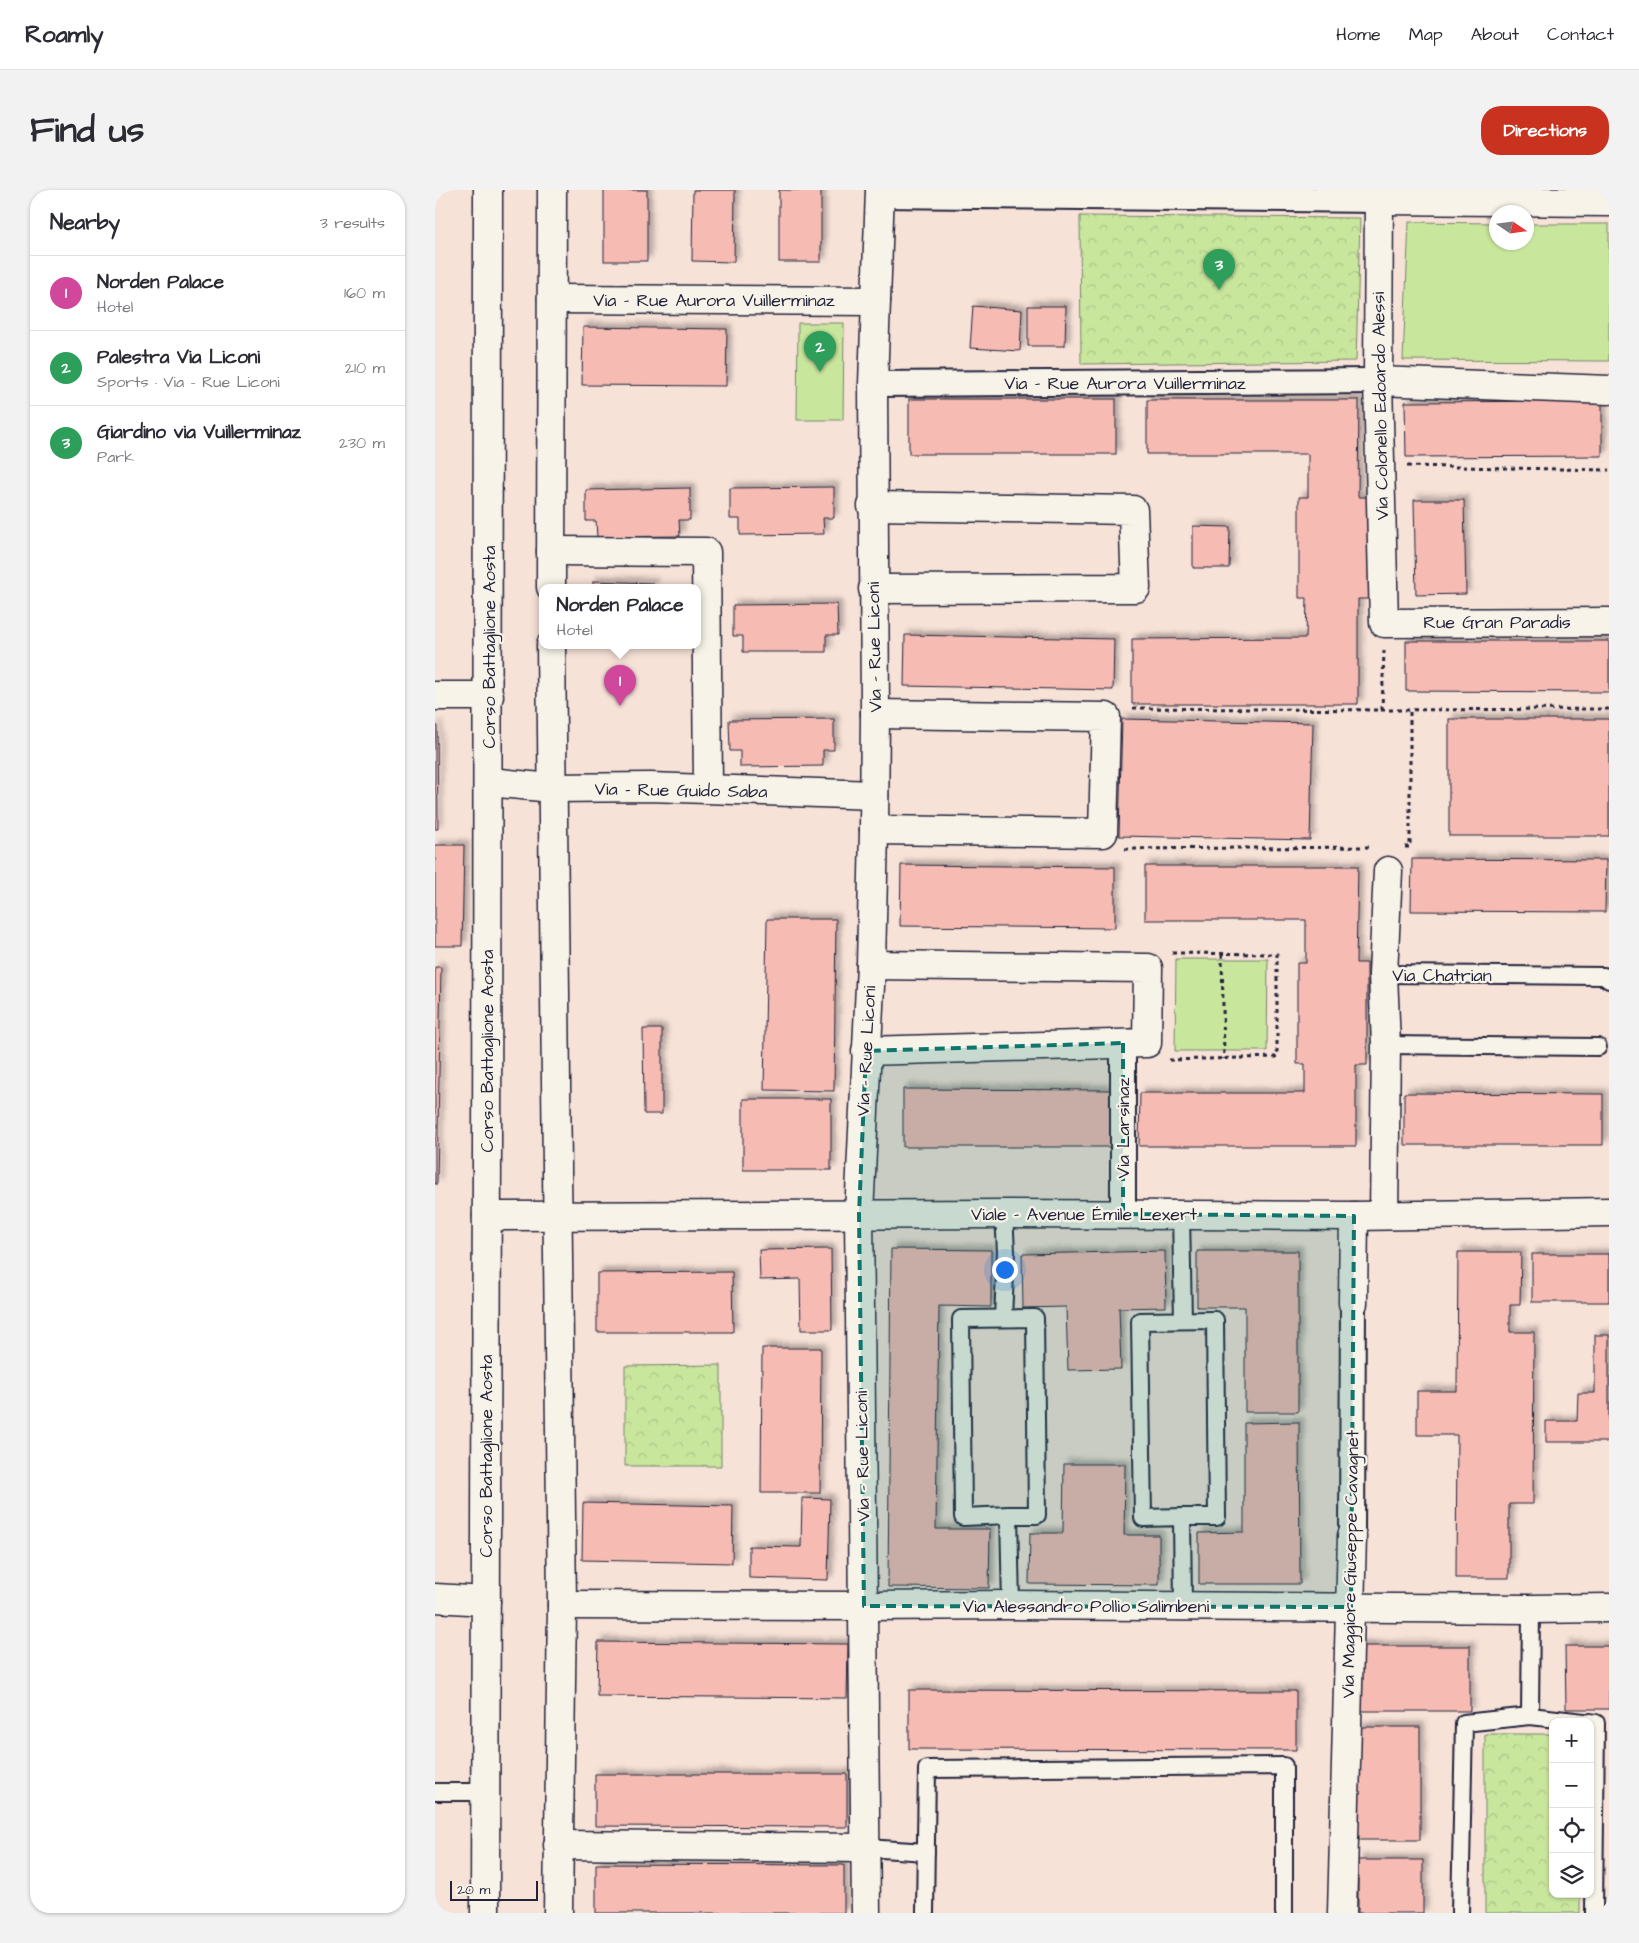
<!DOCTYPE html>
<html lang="en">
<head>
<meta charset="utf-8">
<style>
	body { margin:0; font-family:"Architects Daughter",sans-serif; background:#f2f2f3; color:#2b2b33 }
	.controls { position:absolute; right:15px; bottom:15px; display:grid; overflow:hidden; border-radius:10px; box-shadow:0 1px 4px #0004 }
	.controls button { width:45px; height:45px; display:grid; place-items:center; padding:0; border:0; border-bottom:1px solid #e1e1e2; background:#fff; color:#2b2b33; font:25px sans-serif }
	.compass { position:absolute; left:1054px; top:15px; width:45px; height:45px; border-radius:50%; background:#fff; box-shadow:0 1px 4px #0004; rotate:103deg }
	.scale { position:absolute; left:15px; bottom:12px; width:88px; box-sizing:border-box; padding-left:5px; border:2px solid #22223b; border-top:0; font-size:14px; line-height:18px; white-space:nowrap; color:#22223b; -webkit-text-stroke:4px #f7f3e8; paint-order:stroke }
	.you { position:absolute; left:569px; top:1079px; width:18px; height:18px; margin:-12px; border:4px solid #fff; border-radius:50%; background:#1a73e8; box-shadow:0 0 0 8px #1a73e833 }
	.badge { display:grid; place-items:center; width:32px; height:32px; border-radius:50%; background:#c8321e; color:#fff; font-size:16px; font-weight:700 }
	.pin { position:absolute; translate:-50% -41px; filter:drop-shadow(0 1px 2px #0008) }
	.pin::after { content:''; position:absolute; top:26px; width:18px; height:15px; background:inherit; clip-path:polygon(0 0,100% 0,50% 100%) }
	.popup { position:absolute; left:104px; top:394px; width:162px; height:65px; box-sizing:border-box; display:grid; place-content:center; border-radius:10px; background:#fff; filter:drop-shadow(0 1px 4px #0005); font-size:16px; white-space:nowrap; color:#7c7c81 }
	.popup b { font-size:19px; color:#2b2b33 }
	.popup::after { content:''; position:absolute; left:50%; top:100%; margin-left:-10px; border:10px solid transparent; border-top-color:#fff }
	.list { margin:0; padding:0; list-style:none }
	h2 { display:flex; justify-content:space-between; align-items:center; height:65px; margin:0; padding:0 20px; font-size:21px }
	h2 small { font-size:16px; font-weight:400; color:#7c7c81 }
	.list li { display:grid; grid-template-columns:32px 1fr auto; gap:15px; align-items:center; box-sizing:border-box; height:75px; padding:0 20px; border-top:1px solid #e1e1e2 }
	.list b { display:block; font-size:19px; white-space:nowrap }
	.list p { margin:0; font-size:16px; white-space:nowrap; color:#7c7c81 }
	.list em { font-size:16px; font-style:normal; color:#7c7c81 }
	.icon { flex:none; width:28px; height:28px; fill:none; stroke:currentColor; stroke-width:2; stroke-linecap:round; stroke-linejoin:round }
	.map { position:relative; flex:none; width:1174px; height:1723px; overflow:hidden; border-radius:20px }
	header { display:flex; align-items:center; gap:30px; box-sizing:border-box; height:70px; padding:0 25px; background:#fff; border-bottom:1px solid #e1e1e2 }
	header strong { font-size:24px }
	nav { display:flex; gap:28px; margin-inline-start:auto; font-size:18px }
	.intro { display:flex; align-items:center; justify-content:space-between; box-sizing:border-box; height:120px; padding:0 30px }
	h1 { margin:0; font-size:35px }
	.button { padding:12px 22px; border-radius:20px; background:#c8321e; color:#fff; font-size:18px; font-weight:700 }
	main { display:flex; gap:30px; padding:0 30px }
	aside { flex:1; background:#fff; border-radius:20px; box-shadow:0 1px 4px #0004 }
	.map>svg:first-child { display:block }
	.grass { fill:#c9e69d; stroke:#76846c }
	.park { fill:url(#park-crowns); stroke:#76846c }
	.building { fill:#f6bbb3; stroke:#22223b; filter:url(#shadow) }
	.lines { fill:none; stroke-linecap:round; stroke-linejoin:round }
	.service-casing { stroke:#22223b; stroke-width:20 }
	.pedestrian-casing { stroke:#22223b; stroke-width:28 }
	.minor-casing { stroke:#22223b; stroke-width:31 }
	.tertiary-casing { stroke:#22223b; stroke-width:31 }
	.path { stroke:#22223b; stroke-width:3; stroke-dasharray:4 4; stroke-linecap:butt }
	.service { stroke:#f7f3e8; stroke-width:16 }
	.pedestrian { stroke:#f7f3e8; stroke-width:24 }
	.minor { stroke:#f7f3e8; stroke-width:28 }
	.tertiary { stroke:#f7f3e8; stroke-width:28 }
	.marked { fill:#0f766e; fill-opacity:0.2; stroke:#0f766e; stroke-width:4; stroke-dasharray:10 6; stroke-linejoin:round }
	.labels { text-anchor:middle; stroke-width:4.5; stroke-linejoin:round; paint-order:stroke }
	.street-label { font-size:18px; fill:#22223b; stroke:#f7f3e8 }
</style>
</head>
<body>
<header>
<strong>Roamly</strong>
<nav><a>Home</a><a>Map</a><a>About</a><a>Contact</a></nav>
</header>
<div class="intro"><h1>Find us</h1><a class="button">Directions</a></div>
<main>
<aside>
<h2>Nearby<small>3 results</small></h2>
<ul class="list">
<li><span class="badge" style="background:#d1479c">1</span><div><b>Norden Palace</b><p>Hotel</p></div><em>160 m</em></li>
<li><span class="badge" style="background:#2e9e5b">2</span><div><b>Palestra Via Liconi</b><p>Sports · Via - Rue Liconi</p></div><em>210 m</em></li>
<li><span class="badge" style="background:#2e9e5b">3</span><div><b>Giardino via Vuillerminaz</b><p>Park</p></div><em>230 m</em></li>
</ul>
</aside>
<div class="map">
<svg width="1174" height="1723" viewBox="0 0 1174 1723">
	<defs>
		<pattern id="park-crowns" width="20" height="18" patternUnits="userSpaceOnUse" patternTransform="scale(1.25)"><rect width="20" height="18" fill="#c9e69d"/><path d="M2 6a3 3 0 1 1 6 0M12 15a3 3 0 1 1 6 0" fill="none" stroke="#acc588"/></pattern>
		<filter id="shadow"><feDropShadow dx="4.5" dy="-4.5" stdDeviation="2.5" flood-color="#0004"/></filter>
	</defs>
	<rect width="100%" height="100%" fill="#f7e2d8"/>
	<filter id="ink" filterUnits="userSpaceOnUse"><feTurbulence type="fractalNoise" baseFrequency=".02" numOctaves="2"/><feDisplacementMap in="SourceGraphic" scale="10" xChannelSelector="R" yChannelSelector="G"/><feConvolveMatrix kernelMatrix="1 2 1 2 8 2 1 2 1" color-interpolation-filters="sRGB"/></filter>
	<g filter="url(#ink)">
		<g class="grass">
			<polygon points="974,32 1061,33 1062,52 1092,52 1092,34 1174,34 1174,171 968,170"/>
			<polygon points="363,133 409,133 408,230 362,230"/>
			<polygon points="741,769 833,769 832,861 740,861"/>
		</g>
		<g class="park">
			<polygon points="645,26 925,28 921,171 646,174"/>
			<polygon points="286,1175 286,1276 190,1276 190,1176"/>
			<polygon points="1050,1544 1118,1544 1118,1704 1145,1704 1145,1723 1050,1723"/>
		</g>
		<g class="building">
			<rect x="169" y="0" width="43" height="71"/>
			<polygon points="258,0 300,0 299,72 257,71"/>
			<rect x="344" y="0" width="42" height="72"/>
			<polygon points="538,116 587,120 585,161 535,158"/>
			<polygon points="593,116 631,116 630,156 593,156"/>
			<polygon points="148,137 292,139 291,196 147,195"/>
			<rect x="474" y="209" width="207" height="55"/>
			<polygon points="712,210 924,210 923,307 934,307 934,409 923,409 923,514 697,514 697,449 871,448 872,408 864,408 864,307 873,307 873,264 712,264"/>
			<polygon points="1167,211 1167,266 971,267 970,212"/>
			<polygon points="399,297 399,328 388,328 389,344 305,345 305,329 295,329 295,298"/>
			<polygon points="255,298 255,330 244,330 245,346 162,347 161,331 151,331 151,300"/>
			<polygon points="979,310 1029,310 1031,404 981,405"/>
			<polygon points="758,336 795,337 794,378 758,378"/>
			<polygon points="158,391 218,393 218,397 158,397"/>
			<polygon points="402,414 403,445 391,445 391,462 308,462 308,446 298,446 298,415"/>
			<polygon points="470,445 679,449 678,500 469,496"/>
			<polygon points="971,451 1174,451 1174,502 971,501"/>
			<polygon points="399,529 399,560 388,560 388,576 305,577 305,561 295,561 294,530"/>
			<polygon points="687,529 878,533 875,650 684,646"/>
			<rect x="1014" y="529" width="160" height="117"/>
			<polygon points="0,535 2,535 3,639 0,639"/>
			<polygon points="0,655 29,655 27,756 0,756"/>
			<polygon points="977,669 1171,670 1170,722 976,721"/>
			<polygon points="466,675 680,677 680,738 465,736"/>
			<polygon points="710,676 923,676 921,773 932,773 932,875 921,875 921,956 704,956 705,903 870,903 870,874 862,874 862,773 871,773 871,730 710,730"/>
			<polygon points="332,729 401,729 399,901 329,900"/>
			<polygon points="0,777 6,777 2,994 0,994"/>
			<polygon points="208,839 227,839 227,924 209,924"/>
			<polygon points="468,899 678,900 678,957 468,957"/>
			<polygon points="969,903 1168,904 1168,955 969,955"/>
			<rect x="308" y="909" width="88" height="71"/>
			<polygon points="396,1059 397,1140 366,1140 365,1089 325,1090 324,1060"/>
			<polygon points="456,1059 556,1060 556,1117 504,1116 501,1339 555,1339 554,1398 453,1397"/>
			<polygon points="730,1061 731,1117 684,1118 686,1179 633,1180 631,1117 588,1118 587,1064"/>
			<polygon points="762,1061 863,1061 863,1222 810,1222 810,1117 762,1117"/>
			<polygon points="1023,1062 1086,1062 1085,1115 1075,1115 1075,1142 1099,1142 1098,1314 1074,1314 1074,1388 1021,1388 1022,1245 982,1245 982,1201 1022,1201"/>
			<rect x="1097" y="1064" width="77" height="48"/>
			<polygon points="297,1082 298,1142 162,1142 162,1083"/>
			<polygon points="1160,1145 1174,1145 1174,1252 1111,1252 1111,1231 1142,1231 1143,1203 1160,1203"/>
			<polygon points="327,1158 386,1158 385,1303 326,1303"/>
			<polygon points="864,1232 865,1394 764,1394 764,1343 809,1342 809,1233"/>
			<polygon points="629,1274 690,1274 689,1345 724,1345 724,1395 594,1394 595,1343 628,1343"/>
			<polygon points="367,1308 395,1309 393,1390 314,1388 314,1356 366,1357"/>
			<polygon points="148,1313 298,1316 297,1373 147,1370"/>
			<polygon points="163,1452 413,1454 412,1508 162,1506"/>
			<rect x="919" y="1456" width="116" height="65"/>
			<polygon points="1130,1456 1174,1456 1174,1519 1131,1519"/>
			<polygon points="474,1500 861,1501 861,1560 474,1559"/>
			<rect x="923" y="1537" width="62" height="113"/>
			<polygon points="160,1584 412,1584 412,1637 160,1636"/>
			<rect x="923" y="1670" width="65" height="53"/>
			<polygon points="161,1674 409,1675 409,1723 161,1723"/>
		</g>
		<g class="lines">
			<g class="service-casing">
				<g id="service">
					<polyline points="948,784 1169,786 1174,790"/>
					<polyline points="951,855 1163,857"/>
					<polyline points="746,1024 748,1130"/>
					<polyline points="568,1128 571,1062 569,1024"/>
					<polyline points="574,1325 528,1327 526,1129 600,1128 602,1325 574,1325 576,1415"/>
					<polyline points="747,1327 708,1328 705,1131 780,1130 782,1327 747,1327 748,1417"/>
					<polyline points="1095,1526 1096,1419"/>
					<polyline points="1155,1532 1161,1533 1159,1723"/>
					<polyline points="0,1602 50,1602"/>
					<polyline points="432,1658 491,1662"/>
					<polyline points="490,1723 492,1579 849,1576 849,1723"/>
					<polyline points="1025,1723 1029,1533 1095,1526 1149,1532"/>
				</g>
			</g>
			<g class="pedestrian-casing">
				<g id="pedestrian">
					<polyline points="445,5 945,10"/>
					<polyline points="438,194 943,191"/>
					<polyline points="688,853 688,1024"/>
					<polyline points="917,1346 918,1113"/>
				</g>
			</g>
			<g class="minor-casing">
				<g id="minor">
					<polyline points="944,0 943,191 949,433 1174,432"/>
					<polyline points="945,10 1174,12"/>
					<polyline points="117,109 441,111"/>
					<polyline points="943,191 1174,200"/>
					<polyline points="437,316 698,320 701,398 438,399"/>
					<polyline points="116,361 271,362 273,599"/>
					<polyline points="116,397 117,0"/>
					<polyline points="116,455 127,1415 123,1723"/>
					<polyline points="0,506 54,506"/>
					<polyline points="54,592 117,598 215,597 439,605"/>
					<polyline points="439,640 668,643 671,527 440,524"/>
					<polyline points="431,861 712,853 713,778 436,775"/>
					<polyline points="949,1025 951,855 948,784 953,681"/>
					<polyline points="52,1026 569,1024 919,1026 1174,1022"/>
					<polyline points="918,1113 919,1026"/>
					<polyline points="0,1408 51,1411"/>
					<polyline points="127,1415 429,1416 576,1415 1096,1419 1174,1418"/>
					<polyline points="123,1655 432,1658"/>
					<polyline points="431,1723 424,1024 436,775 439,640 440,524 438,194 445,0"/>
					<polyline points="907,1723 917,1346"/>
				</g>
			</g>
			<g class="tertiary-casing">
				<path id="tertiary" d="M50,1723C48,1149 57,574 53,0"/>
			</g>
			<g class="path">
				<polyline points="972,276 1174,280"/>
				<polyline points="698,518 947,520 1174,519"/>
				<polyline points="947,520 949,461"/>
				<polyline points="970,657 975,657 975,520"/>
				<polyline points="690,659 936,657"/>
				<polyline points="787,764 789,869"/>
				<polyline points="734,870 842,867 842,764 737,763"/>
			</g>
			<use href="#service" class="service"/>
			<use href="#pedestrian" class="pedestrian"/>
			<use href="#minor" class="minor"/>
			<use href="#tertiary" class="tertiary"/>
		</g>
	</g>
	<path class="marked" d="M688,853V1024L919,1026L916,1417L429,1416L424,1024L431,861Z"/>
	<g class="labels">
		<g class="street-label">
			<text x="279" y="116">Via - Rue Aurora Vuillerminaz</text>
			<text x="690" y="199">Via - Rue Aurora Vuillerminaz</text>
			<text transform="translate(945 216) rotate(-91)" y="6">Via Colonello Edoardo Alessi</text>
			<text x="1062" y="438">Rue Gran Paradis</text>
			<text transform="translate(54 457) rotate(-90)" y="6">Corso Battaglione Aosta</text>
			<text transform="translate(439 457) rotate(-91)" y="6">Via - Rue Liconi</text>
			<text transform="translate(246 600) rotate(1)" y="6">Via - Rue Guido Saba</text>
			<text x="1007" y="791">Via Chatrian</text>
			<text transform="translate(52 861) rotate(-90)" y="6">Corso Battaglione Aosta</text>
			<text transform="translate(431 861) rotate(-87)" y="6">Via - Rue Liconi</text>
			<text transform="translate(688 938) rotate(-90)" y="6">Via Larsinaz</text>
			<text x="649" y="1030">Viale - Avenue Émile Lexert</text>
			<text transform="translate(51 1266) rotate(-90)" y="6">Corso Battaglione Aosta</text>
			<text transform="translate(427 1266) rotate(-91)" y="6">Via - Rue Liconi</text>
			<text transform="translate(915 1374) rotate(-89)" y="6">Via Maggiore Giuseppe Cavagnet</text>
			<text x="651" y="1422">Via Alessandro Pollio Salimbeni</text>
		</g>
	</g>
</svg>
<div class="controls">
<button>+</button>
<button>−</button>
<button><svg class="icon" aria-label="locate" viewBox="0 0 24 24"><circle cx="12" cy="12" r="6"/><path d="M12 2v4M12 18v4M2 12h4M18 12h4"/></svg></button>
<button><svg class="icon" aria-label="layers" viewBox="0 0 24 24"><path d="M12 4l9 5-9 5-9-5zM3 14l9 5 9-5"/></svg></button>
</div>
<svg class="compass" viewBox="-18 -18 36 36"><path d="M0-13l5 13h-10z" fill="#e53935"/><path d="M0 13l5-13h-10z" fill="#7c7c81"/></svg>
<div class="scale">20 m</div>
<div class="you"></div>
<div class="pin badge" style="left:185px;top:516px;background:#d1479c">1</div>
<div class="popup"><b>Norden Palace</b>Hotel</div>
<div class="pin badge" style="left:385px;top:182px;background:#2e9e5b">2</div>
<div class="pin badge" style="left:784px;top:100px;background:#2e9e5b">3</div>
</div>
</main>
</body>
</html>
